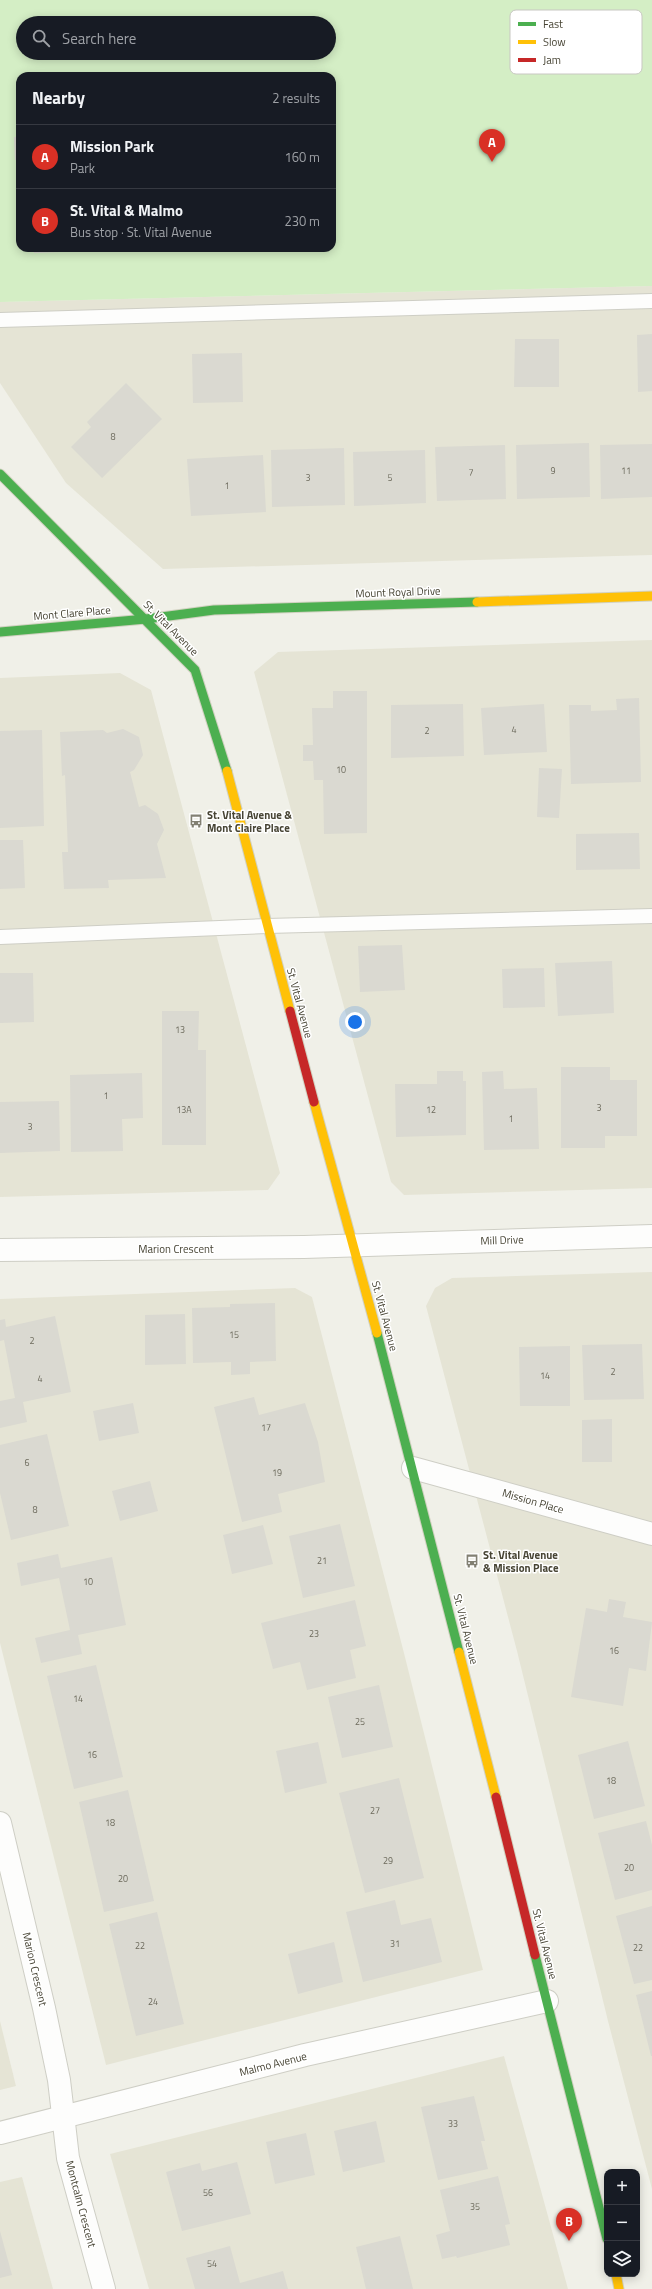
<!DOCTYPE html>
<html lang="en">
<head>
<meta charset="utf-8">
<style>
	body { margin:0; font-family:"Titillium Web",sans-serif; background:#242831; color:#f1f3f6 }
	.controls { position:absolute; right:12px; bottom:12px; display:grid; overflow:hidden; border-radius:8px; box-shadow:0 2px 10px #0003 }
	.controls button { width:36px; height:36px; display:grid; place-items:center; padding:0; border:0; border-bottom:1px solid #363941; background:#171b24; color:#f1f3f6; font:20px sans-serif }
	.you { position:absolute; left:355px; top:1022px; width:14px; height:14px; margin:-10px; border:3px solid #fff; border-radius:50%; background:#1a73e8; box-shadow:0 0 0 6px #1a73e833 }
	.badge { display:grid; place-items:center; width:26px; height:26px; border-radius:50%; background:#d93025; color:#fff; font-size:13px; font-weight:700 }
	.pin { position:absolute; translate:-50% -33px; filter:drop-shadow(0 1px 2px #0008) }
	.pin::after { content:''; position:absolute; top:21px; width:14px; height:12px; background:inherit; clip-path:polygon(0 0,100% 0,50% 100%) }
	.list { margin:0; padding:0; list-style:none }
	h2 { display:flex; justify-content:space-between; align-items:center; height:52px; margin:0; padding:0 16px; font-size:17px }
	h2 small { font-size:13px; font-weight:400; color:#9ea1a6 }
	.list li { display:grid; grid-template-columns:26px 1fr auto; gap:12px; align-items:center; box-sizing:border-box; height:64px; padding:0 16px; border-top:1px solid #363941 }
	.list b { display:block; font-size:15px; white-space:nowrap }
	.list p { margin:0; font-size:13px; white-space:nowrap; color:#9ea1a6 }
	.list em { font-size:13px; font-style:normal; color:#9ea1a6 }
	.icon { flex:none; width:22px; height:22px; fill:none; stroke:currentColor; stroke-width:2; stroke-linecap:round; stroke-linejoin:round }
	.map { position:relative; flex:none; width:652px; height:2289px; overflow:hidden }
	.search { position:absolute; background:#171b24; box-shadow:0 2px 10px #0003; left:16px; top:16px; width:320px; height:44px; display:flex; align-items:center; gap:10px; box-sizing:border-box; padding:0 14px; border-radius:22px; color:#9ea1a6; font-size:15px }
	.panel { position:absolute; background:#171b24; box-shadow:0 2px 10px #0003; left:16px; top:72px; width:320px; height:180px; border-radius:12px }
	.map>svg:first-child { display:block }
	.residential { fill:#e5e4d5 }
	.green { fill:#d4eec5; fill-rule:evenodd }
	.building { fill:#dad9d1 }
	.lines { fill:none; stroke-linecap:round; stroke-linejoin:round }
	.lane-casing { stroke:#cecec5; stroke-width:16 }
	.street-casing { stroke:#cecec5; stroke-width:24 }
	.fast-casing { stroke:#d1d1c0; stroke-width:11 }
	.slow-casing { stroke:#d1d1c0; stroke-width:11 }
	.jam-casing { stroke:#d1d1c0; stroke-width:11 }
	.lane { stroke:#fdfdfc; stroke-width:14 }
	.street { stroke:#fdfdfc; stroke-width:22 }
	.fast { stroke:#4caf50; stroke-width:9 }
	.slow { stroke:#ffc107; stroke-width:9 }
	.jam { stroke:#c62828; stroke-width:9 }
	.labels { text-anchor:middle; stroke-width:3; stroke-linejoin:round; paint-order:stroke }
	.number-label { font-size:9px; fill:#6c6a5c }
	.street-label { font-size:11px; fill:#474434; stroke:#fff }
	.poi-label { font-size:11px; font-weight:bold; fill:#474434; stroke:#fff; text-anchor:start }
	.key { fill:#fff; stroke:#c8c7c2; stroke-width:1 }
	.key-label { font-size:11px; fill:#474434 }
</style>
</head>
<body>
<div class="map">
<svg width="652" height="2289" viewBox="0 0 652 2289">
	<rect width="100%" height="100%" fill="#f0f0e8"/>
	<g class="residential">
		<polygon points="652,286 652,555 163,569 66,483 0,383 0,302"/>
		<polygon points="652,640 652,1188 404,1195 391,1182 254,672 278,652"/>
		<polygon points="120,673 151,690 280,1173 268,1190 0,1197 0,678"/>
		<polygon points="652,1272 652,2189 608,2021 517,1651 426,1306 435,1288 452,1278"/>
		<polygon points="295,1288 312,1297 404,1653 483,1970 106,2065 0,1643 0,1299"/>
		<polygon points="0,2021 16,2086 0,2090"/>
		<polygon points="504,2056 568,2289 149,2289 110,2154"/>
		<polygon points="22,2177 53,2289 0,2289 0,2182"/>
	</g>
	<path class="green" d="M0,0H652V286L0,302ZM23,23H329V53H23ZM20,76H332V248H20Z"/>
	<g class="building">
		<polygon points="14,137 20,137 20,160 15,160"/>
		<polygon points="33,248 87,248 87,251 34,253"/>
		<polygon points="652,334 652,391 638,392 637,335"/>
		<polygon points="515,339 559,339 559,387 514,387"/>
		<polygon points="242,353 243,402 193,403 192,354"/>
		<polygon points="126,383 162,419 102,478 71,447 91,427 87,422"/>
		<polygon points="589,443 590,497 517,499 516,445"/>
		<polygon points="652,444 652,497 601,499 600,445"/>
		<polygon points="505,445 506,499 437,501 435,447"/>
		<polygon points="344,448 345,505 272,507 271,450"/>
		<polygon points="425,450 426,503 354,506 353,452"/>
		<polygon points="263,455 266,512 191,516 187,459"/>
		<polygon points="333,691 367,691 367,833 324,834 323,780 314,780 313,761 303,761 303,745 313,745 312,708 333,708"/>
		<polygon points="639,698 641,782 571,784 569,705 591,705 591,711 617,710 616,699"/>
		<polygon points="463,704 464,756 391,758 391,705"/>
		<polygon points="544,704 547,752 484,755 481,708"/>
		<polygon points="123,729 139,737 143,755 134,770 130,772 139,807 145,805 158,814 164,830 157,844 166,878 108,880 109,888 64,889 62,852 68,852 65,775 62,776 60,732 103,730 107,733"/>
		<polygon points="42,730 44,826 0,828 0,731"/>
		<polygon points="539,768 562,769 559,818 537,817"/>
		<polygon points="639,833 640,869 576,870 576,834"/>
		<polygon points="0,840 23,840 25,888 0,889"/>
		<polygon points="402,945 405,990 360,992 358,946"/>
		<polygon points="612,961 614,1013 558,1016 555,963"/>
		<polygon points="544,968 545,1007 503,1008 502,969"/>
		<polygon points="0,973 33,973 34,1022 0,1023"/>
		<polygon points="162,1011 199,1011 198,1050 206,1050 206,1145 162,1145"/>
		<polygon points="561,1067 610,1067 610,1080 637,1080 637,1136 605,1136 605,1148 561,1148"/>
		<polygon points="437,1071 463,1071 463,1081 466,1081 466,1135 396,1137 395,1084 437,1084"/>
		<polygon points="503,1071 504,1089 537,1088 539,1149 484,1150 482,1072"/>
		<polygon points="142,1073 143,1118 122,1119 123,1151 71,1152 70,1075"/>
		<polygon points="59,1101 60,1151 0,1153 0,1102"/>
		<polygon points="275,1303 276,1361 250,1362 250,1374 231,1375 231,1362 193,1363 192,1308 230,1307 230,1304"/>
		<polygon points="185,1314 186,1364 145,1365 145,1315"/>
		<polygon points="55,1316 71,1392 23,1402 27,1422 0,1428 0,1401 15,1398 4,1340 0,1341 0,1320 5,1319 6,1327"/>
		<polygon points="642,1344 644,1399 584,1400 582,1345"/>
		<polygon points="570,1346 570,1406 520,1406 519,1347"/>
		<polygon points="254,1397 259,1415 305,1403 318,1442 325,1482 278,1494 282,1512 242,1522 214,1407"/>
		<polygon points="133,1403 139,1433 99,1441 93,1411"/>
		<polygon points="612,1419 612,1462 582,1462 582,1420"/>
		<polygon points="47,1434 69,1526 11,1540 0,1493 0,1445"/>
		<polygon points="150,1481 158,1511 120,1521 112,1491"/>
		<polygon points="340,1524 355,1586 303,1598 289,1536"/>
		<polygon points="263,1525 273,1564 232,1574 223,1535"/>
		<polygon points="58,1554 61,1568 112,1557 126,1625 78,1635 82,1654 41,1663 35,1638 70,1630 59,1578 21,1586 17,1563"/>
		<polygon points="609,1599 626,1602 623,1617 652,1622 646,1671 629,1668 623,1706 571,1697 586,1608 607,1612"/>
		<polygon points="355,1600 366,1646 350,1650 356,1678 307,1690 300,1662 273,1669 261,1623"/>
		<polygon points="96,1665 123,1777 74,1789 47,1676"/>
		<polygon points="379,1685 393,1747 342,1758 328,1697"/>
		<polygon points="628,1741 645,1806 594,1819 578,1755"/>
		<polygon points="318,1742 327,1783 285,1793 276,1751"/>
		<polygon points="399,1778 424,1878 365,1893 339,1793"/>
		<polygon points="128,1790 154,1901 104,1912 79,1802"/>
		<polygon points="646,1821 652,1845 652,1890 615,1900 598,1833"/>
		<polygon points="395,1900 401,1925 431,1918 442,1962 363,1982 346,1912"/>
		<polygon points="652,1906 652,1980 634,1984 616,1916"/>
		<polygon points="157,1912 184,2024 136,2036 109,1924"/>
		<polygon points="334,1942 343,1982 298,1994 288,1954"/>
		<polygon points="652,1991 652,2056 651,2056 636,1995"/>
		<polygon points="474,2096 485,2141 481,2141 488,2169 438,2180 421,2107"/>
		<polygon points="376,2121 385,2162 343,2172 334,2131"/>
		<polygon points="306,2133 315,2175 275,2184 266,2142"/>
		<polygon points="237,2162 251,2214 182,2231 166,2172 200,2163 202,2171"/>
		<polygon points="498,2176 510,2224 505,2225 510,2245 457,2258 456,2256 442,2259 436,2235 450,2231 440,2190"/>
		<polygon points="0,2231 12,2275 0,2278"/>
		<polygon points="400,2236 413,2289 366,2289 356,2247"/>
		<polygon points="230,2246 240,2283 283,2271 288,2289 195,2289 186,2258"/>
	</g>
	<g class="lines">
		<g class="lane-casing">
			<g id="lane">
				<polyline points="0,320 652,301"/>
				<polyline points="0,937 267,926 652,916"/>
			</g>
		</g>
		<g class="street-casing">
			<g id="street">
				<polyline points="0,1250 304,1247 652,1236"/>
				<polyline points="413,1468 652,1534"/>
				<polyline points="0,1823 44,2008 59,2080 68,2158 104,2289"/>
				<polyline points="0,2133 305,2055 547,2001"/>
			</g>
		</g>
		<g class="fast-casing">
			<g id="fast">
				<polyline points="0,474 195,670 227,771"/>
				<polyline points="0,632 146,619 214,610 477,602"/>
				<polyline points="377,1333 459,1652"/>
				<polyline points="535,1955 607,2239"/>
			</g>
		</g>
		<g class="slow-casing">
			<g id="slow">
				<polyline points="477,602 652,596"/>
				<polyline points="227,771 290,1011"/>
				<polyline points="314,1102 377,1333"/>
				<polyline points="459,1652 496,1797"/>
				<polyline points="616,2274 619,2289"/>
			</g>
		</g>
		<g class="jam-casing">
			<g id="jam">
				<polyline points="290,1011 314,1102"/>
				<polyline points="496,1797 535,1955"/>
			</g>
		</g>
		<use href="#lane" class="lane"/>
		<use href="#street" class="street"/>
		<use href="#fast" class="fast"/>
		<use href="#slow" class="slow"/>
		<use href="#jam" class="jam"/>
	</g>
	<defs>
		<g id="bus-bare" transform="scale(1.08)"><path d="M-5-6H5V4H4V6H2V4H-2V6H-4V4H-5ZM-3.5-4V0h7V-4ZM-3.5 1.2v1.5H-2V1.2ZM2 1.2v1.5H3.5V1.2Z" fill="#828073" stroke="#fff" stroke-width="2.5" paint-order="stroke"/></g>
	</defs>
	<g fill-rule="evenodd">
		<use href="#bus-bare" x="196" y="821"/>
		<use href="#bus-bare" x="472" y="1561"/>
	</g>
	<g class="labels">
		<g class="number-label">
			<text x="113" y="440">8</text>
			<text x="553" y="474">9</text>
			<text x="626" y="474">11</text>
			<text x="471" y="476">7</text>
			<text x="308" y="481">3</text>
			<text x="390" y="481">5</text>
			<text x="227" y="489">1</text>
			<text x="514" y="733">4</text>
			<text x="427" y="734">2</text>
			<text x="341" y="773">10</text>
			<text x="180" y="1033">13</text>
			<text x="106" y="1099">1</text>
			<text x="599" y="1111">3</text>
			<text x="184" y="1113">13A</text>
			<text x="431" y="1113">12</text>
			<text x="511" y="1122">1</text>
			<text x="30" y="1130">3</text>
			<text x="234" y="1338">15</text>
			<text x="32" y="1344">2</text>
			<text x="613" y="1375">2</text>
			<text x="545" y="1379">14</text>
			<text x="40" y="1382">4</text>
			<text x="266" y="1431">17</text>
			<text x="27" y="1466">6</text>
			<text x="277" y="1476">19</text>
			<text x="35" y="1513">8</text>
			<text x="322" y="1564">21</text>
			<text x="88" y="1585">10</text>
			<text x="314" y="1637">23</text>
			<text x="614" y="1654">16</text>
			<text x="78" y="1702">14</text>
			<text x="360" y="1725">25</text>
			<text x="92" y="1758">16</text>
			<text x="611" y="1784">18</text>
			<text x="375" y="1814">27</text>
			<text x="110" y="1826">18</text>
			<text x="388" y="1864">29</text>
			<text x="629" y="1871">20</text>
			<text x="123" y="1882">20</text>
			<text x="395" y="1947">31</text>
			<text x="140" y="1949">22</text>
			<text x="638" y="1951">22</text>
			<text x="153" y="2005">24</text>
			<text x="453" y="2127">33</text>
			<text x="208" y="2196">56</text>
			<text x="475" y="2210">35</text>
			<text x="212" y="2267">54</text>
		</g>
		<g class="street-label">
			<text transform="translate(398 592) rotate(-2)" y="4">Mount Royal Drive</text>
			<text transform="translate(72 613) rotate(-5)" y="4">Mont Clare Place</text>
			<text transform="translate(171 628) rotate(45)" y="4">St. Vital Avenue</text>
			<text transform="translate(300 1003) rotate(75)" y="4">St. Vital Avenue</text>
			<text transform="translate(502 1240) rotate(-2)" y="4">Mill Drive</text>
			<text x="176" y="1253">Marion Crescent</text>
			<text transform="translate(385 1316) rotate(75)" y="4">St. Vital Avenue</text>
			<text transform="translate(533 1501) rotate(16)" y="4">Mission Place</text>
			<text transform="translate(466 1629) rotate(76)" y="4">St. Vital Avenue</text>
			<text transform="translate(545 1944) rotate(76)" y="4">St. Vital Avenue</text>
			<text transform="translate(35 1969) rotate(77)" y="4">Marion Crescent</text>
			<text transform="translate(273 2064) rotate(-14)" y="4">Malmo Avenue</text>
			<text transform="translate(81 2204) rotate(75)" y="4">Montcalm Crescent</text>
		</g>
		<g class="poi-label">
			<text x="207" y="819">St. Vital Avenue &amp;<tspan x="207" dy="13">Mont Claire Place</tspan></text>
			<text x="483" y="1559">St. Vital Avenue<tspan x="483" dy="13">&amp; Mission Place</tspan></text>
		</g>
	</g>
	<rect x="510" y="10" width="132" height="64" rx="6" class="key"/>
	<rect x="518" y="22" width="18" height="4" fill="#4caf50"/>
	<rect x="518" y="40" width="18" height="4" fill="#ffc107"/>
	<rect x="518" y="58" width="18" height="4" fill="#c62828"/>
	<g class="key-label">
		<text x="543" y="28">Fast</text>
		<text x="543" y="46">Slow</text>
		<text x="543" y="64">Jam</text>
	</g>
</svg>
<div class="controls">
<button>+</button>
<button>−</button>
<button><svg class="icon" aria-label="layers" viewBox="0 0 24 24"><path d="M12 4l9 5-9 5-9-5zM3 14l9 5 9-5"/></svg></button>
</div>
<div class="you"></div>
<div class="pin badge" style="left:492px;top:162px">A</div>
<div class="pin badge" style="left:569px;top:2241px">B</div>
<div class="search"><svg class="icon" aria-label="search" viewBox="0 0 24 24"><circle cx="10" cy="10" r="6"/><path d="M15 15l6 6"/></svg>Search here</div>
<section class="panel">
<h2>Nearby<small>2 results</small></h2>
<ul class="list">
<li><span class="badge">A</span><div><b>Mission Park</b><p>Park</p></div><em>160 m</em></li>
<li><span class="badge">B</span><div><b>St. Vital &amp; Malmo</b><p>Bus stop · St. Vital Avenue</p></div><em>230 m</em></li>
</ul>
</section>
</div>
</body>
</html>
